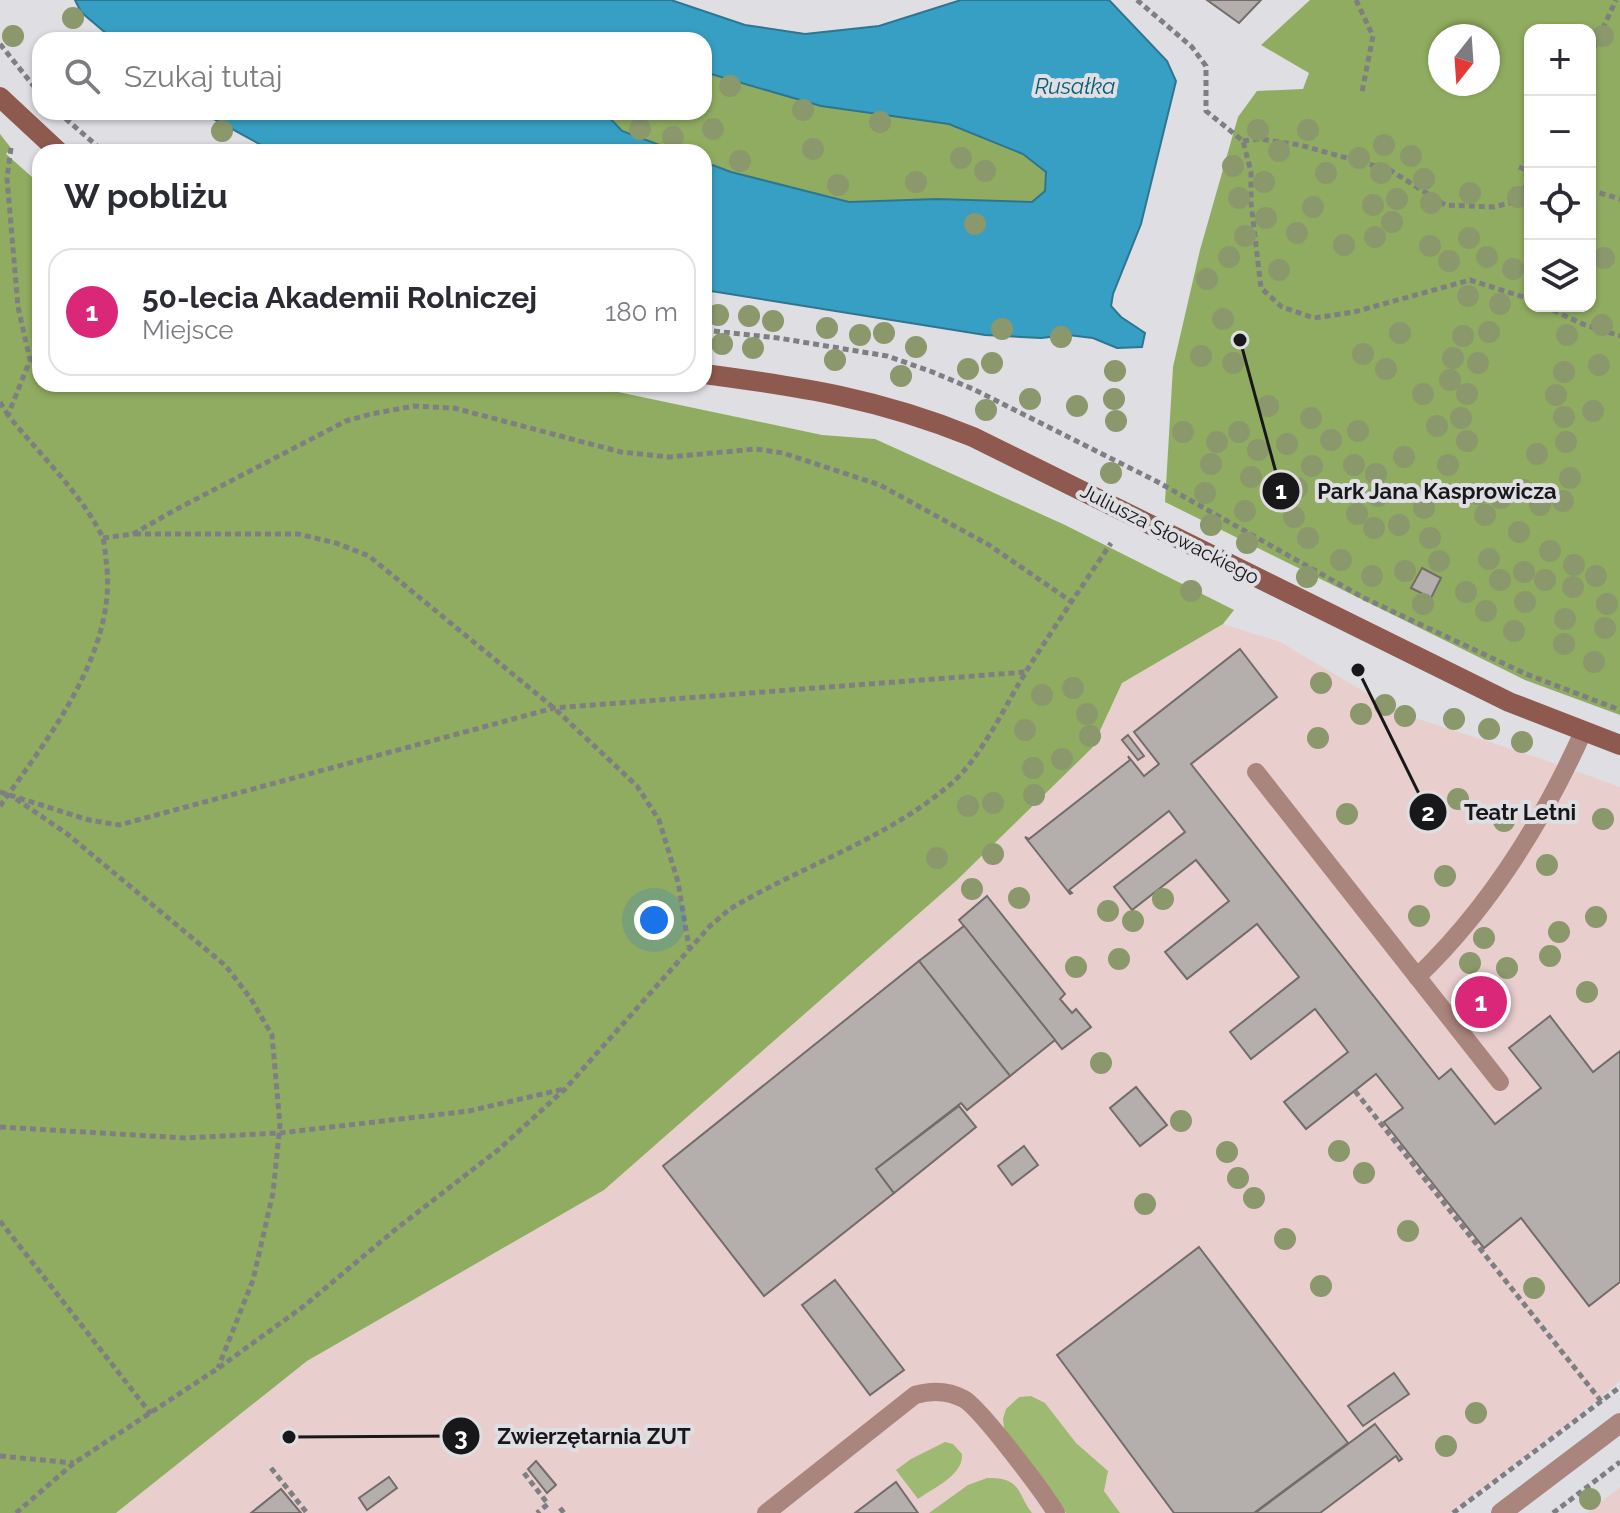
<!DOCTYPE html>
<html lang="pl">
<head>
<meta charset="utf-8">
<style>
	body { margin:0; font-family:Raleway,sans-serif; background:#f7f7f7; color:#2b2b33 }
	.controls { position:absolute; right:24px; top:24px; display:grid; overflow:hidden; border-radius:16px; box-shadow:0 2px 6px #0004 }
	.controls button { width:72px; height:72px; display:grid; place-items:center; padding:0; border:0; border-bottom:2px solid #e1e1e2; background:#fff; color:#2b2b33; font:40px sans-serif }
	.compass { position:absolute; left:1428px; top:24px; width:72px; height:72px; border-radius:50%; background:#fff; box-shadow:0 2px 6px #0004; rotate:197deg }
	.you { position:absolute; left:654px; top:920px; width:28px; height:28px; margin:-20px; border:6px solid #fff; border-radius:50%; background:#1a73e8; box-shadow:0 0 0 12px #1a73e833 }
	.badge { display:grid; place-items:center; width:52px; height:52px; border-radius:50%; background:#db2777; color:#fff; font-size:26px; font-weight:700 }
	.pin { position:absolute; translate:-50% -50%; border:4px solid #fff; box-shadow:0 2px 8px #0006 }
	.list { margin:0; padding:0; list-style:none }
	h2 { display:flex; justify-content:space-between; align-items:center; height:104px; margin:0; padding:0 32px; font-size:34px }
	h2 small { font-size:26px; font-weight:400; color:#7c7c81 }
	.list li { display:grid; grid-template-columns:52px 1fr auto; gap:24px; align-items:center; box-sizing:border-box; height:128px; margin:0 16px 16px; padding:0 16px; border:2px solid #e1e1e2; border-radius:24px }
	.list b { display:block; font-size:30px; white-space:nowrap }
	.list p { margin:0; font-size:26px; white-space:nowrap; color:#7c7c81 }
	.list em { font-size:26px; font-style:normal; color:#7c7c81 }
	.icon { flex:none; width:44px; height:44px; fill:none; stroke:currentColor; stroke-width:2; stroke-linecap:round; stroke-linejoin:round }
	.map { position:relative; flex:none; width:1620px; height:1513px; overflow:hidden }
	.search { position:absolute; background:#fff; box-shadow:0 2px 6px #0004; left:32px; top:32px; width:680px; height:88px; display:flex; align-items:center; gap:20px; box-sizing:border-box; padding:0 28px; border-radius:24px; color:#7c7c81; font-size:30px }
	.panel { position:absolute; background:#fff; box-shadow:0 2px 6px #0004; left:32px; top:144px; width:680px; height:248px; border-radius:24px }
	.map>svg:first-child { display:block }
	.education { fill:#e9cece }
	.green { fill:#9eb971 }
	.forest { fill:#90ac60; fill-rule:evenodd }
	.water { fill:#379fc3; stroke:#2e7690; stroke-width:2 }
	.building { fill:#b4afac; stroke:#726d6b; stroke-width:2 }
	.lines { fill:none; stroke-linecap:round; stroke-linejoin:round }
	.path { stroke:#7f7f83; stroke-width:5; stroke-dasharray:6 4; stroke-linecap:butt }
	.lane { stroke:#aa857d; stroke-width:18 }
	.street { stroke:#aa857d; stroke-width:20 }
	.secondary { stroke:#8e594e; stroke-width:20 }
	.tree { fill:#8a986b }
	.labels { text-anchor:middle; stroke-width:8; stroke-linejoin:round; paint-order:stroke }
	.street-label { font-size:20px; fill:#18181a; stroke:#dedee3 }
	.water-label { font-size:22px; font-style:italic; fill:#085d76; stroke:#dedee3 }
	.leader { fill:none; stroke:#18181a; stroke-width:3 }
	.callout-dot { fill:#18181a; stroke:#dedee3; stroke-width:3 }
	.mark-label { font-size:24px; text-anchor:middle; font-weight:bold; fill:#fff }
	.callout-label { font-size:22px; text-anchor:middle; font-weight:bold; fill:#18181a; stroke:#dedee3; stroke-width:8; stroke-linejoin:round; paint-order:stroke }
</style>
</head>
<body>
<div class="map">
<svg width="1620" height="1513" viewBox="0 0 1620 1513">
	<rect width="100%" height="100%" fill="#dedee3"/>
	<g class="education">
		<polygon points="1223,624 1280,642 1375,698 1418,719 1539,758 1620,787 1620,1381 1572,1421 1450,1513 116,1513 307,1361 604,1190 956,881 1092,748 1122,683"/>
		<polygon points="1620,1487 1620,1513 1587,1513"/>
	</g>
	<g class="green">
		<polygon points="1031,1396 1045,1403 1076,1443 1108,1471 1104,1491 1120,1513 1066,1513 1005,1435 1003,1419 1006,1409 1019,1397"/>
		<path d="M945,1442L953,1444L962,1454C964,1475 933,1488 918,1499L896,1470L911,1459Z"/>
		<path d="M987,1478C1022,1477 1017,1494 1032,1513H929L968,1485Z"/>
	</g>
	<g class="forest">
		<path d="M1310,0H1620V715L1525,680L1165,502L1173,367L1200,250L1238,117L1257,91L1303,89L1309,73L1261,45ZM1530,30H1590V306H1530ZM1440,36H1488V84H1440Z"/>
		<polygon points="704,72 821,106 949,124 1023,154 1046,172 1045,191 1032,202 937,199 850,202 731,172 704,162 704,152 678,152 622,131 604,112 704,112"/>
		<polygon points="0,134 11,148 6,154 40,184 40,384 580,384 822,435 875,439 1065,525 1234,610 1223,624 1122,683 1092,748 956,881 604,1190 307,1361 116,1513 0,1513"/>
	</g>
	<g class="water">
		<polygon points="75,0 671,0 745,25 805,34 879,26 961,0 1109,0 1167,61 1176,81 1141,224 1113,294 1111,306 1121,317 1145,333 1142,347 1117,348 1093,338 1068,335 1041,338 985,335 704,290 704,162 731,172 849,202 937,199 1032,202 1045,191 1046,172 1023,154 949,124 821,106 704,72 704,40 114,40 81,12"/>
		<polygon points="201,112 604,112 622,131 678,152 274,152"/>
	</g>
	<g class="building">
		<polygon points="1207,0 1261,0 1239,23"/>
		<polygon points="1422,568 1441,578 1431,598 1411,588"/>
		<polygon points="1240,649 1277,697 1191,764 1439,1079 1451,1069 1495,1124 1541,1088 1509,1048 1550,1016 1593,1072 1620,1051 1620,1282 1589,1306 1521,1218 1484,1248 1384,1122 1403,1108 1376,1074 1306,1129 1284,1102 1348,1052 1315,1009 1251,1059 1230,1032 1299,977 1257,924 1187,979 1165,952 1229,901 1196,860 1132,910 1114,887 1185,832 1169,811 1069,890 1072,893 1070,894 1025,837 1029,839 1130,760 1128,756 1144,776 1159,764 1134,732"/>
		<polygon points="1128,735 1144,756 1138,760 1122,740"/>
		<polygon points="987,896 1065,994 1060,999 1072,1013 1076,1009 1091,1027 1062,1049 959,920"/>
		<polygon points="964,926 1055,1040 1010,1076 919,961"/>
		<polygon points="919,961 1010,1076 967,1110 961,1103 876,1169 894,1193 764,1296 663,1166"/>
		<polygon points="1136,1087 1167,1125 1140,1146 1110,1108"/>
		<polygon points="959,1106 976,1127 894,1193 876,1169"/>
		<polygon points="1024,1146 1038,1165 1012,1185 998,1166"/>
		<polygon points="1199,1247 1348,1443 1254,1513 1174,1513 1057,1355"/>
		<polygon points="835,1280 904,1370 870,1395 802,1305"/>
		<polygon points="1394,1373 1409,1394 1363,1426 1348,1406"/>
		<polygon points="1375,1424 1402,1459 1399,1461 1396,1456 1320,1513 1255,1513"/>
		<polygon points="536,1461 556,1485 547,1493 528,1469"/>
		<polygon points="389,1477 397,1488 367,1510 359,1498"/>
		<polygon points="896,1482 918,1513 855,1513"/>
		<polygon points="281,1489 301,1513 251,1513"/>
	</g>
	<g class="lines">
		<g class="path">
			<polyline points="1137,0 1192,47 1206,66 1206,111 1243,141 1251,172 1251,203 1261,288 1282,307 1314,318 1354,312 1470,280 1530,299"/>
			<polyline points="1356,0 1373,36 1362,92"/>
			<polyline points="0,44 40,94"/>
			<polyline points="1590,56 1616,0"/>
			<polyline points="58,112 104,152"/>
			<polyline points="1243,141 1260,139 1300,145 1390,170 1445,205 1494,207 1513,202 1530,181"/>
			<polyline points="1519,167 1530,172"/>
			<polyline points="1590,190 1620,199"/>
			<polyline points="1544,306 1585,325 1620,336"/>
			<polyline points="704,330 778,338 887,356 930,371 973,389 1156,481 1364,598 1526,674 1620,710"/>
			<polyline points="0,402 8,415"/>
			<polyline points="135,534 298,534 336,543 369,556 554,708 637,786 659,820 678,882 689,947"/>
			<polyline points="103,538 133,534 175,510 346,421 371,414 414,406 454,408 621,452 669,457 756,449 783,453 880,485 989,545 1072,602"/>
			<polyline points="0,792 89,820 119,825 554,708 1026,672"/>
			<polyline points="16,799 66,833 226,966 251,999 272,1035 280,1125 273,1193 253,1280 218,1368"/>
			<path d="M0,806C49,737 119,649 106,560C105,552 105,543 102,536C81,493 38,453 8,415L30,360L18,307L7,178L11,148"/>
			<polyline points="1355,1091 1601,1401"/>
			<polyline points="0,1127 185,1138 280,1133 469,1111 564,1089"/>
			<polyline points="0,1221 151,1414"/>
			<polyline points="0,1456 74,1463"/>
			<polyline points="271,1468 307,1513"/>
			<polyline points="524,1473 548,1504 537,1513"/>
			<polyline points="560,1508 564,1513"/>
			<path d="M16,1513L74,1463L217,1369L304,1306L396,1229L498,1150L565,1089L710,926L730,909C803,865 888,839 953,782C982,756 1006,704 1027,670C1054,627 1083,585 1111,543"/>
			<polyline points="1453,1513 1620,1387"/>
			<polyline points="1553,1513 1620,1462"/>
		</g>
		<g class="lane">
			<polyline points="1256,772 1500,1082"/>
			<path d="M1417,977C1488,909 1543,821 1583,732"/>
			<path d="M766,1513L915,1395C932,1390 949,1391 964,1399C981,1409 1045,1494 1056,1513"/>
		</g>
		<polyline class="street" points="1501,1513 1620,1423"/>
		<g class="secondary">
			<polyline points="0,97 59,152"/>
			<path d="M704,374C803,387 880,399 973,437L1509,702L1620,745"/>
		</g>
	</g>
	<g class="tree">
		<circle cx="73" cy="18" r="11"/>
		<circle cx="13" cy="36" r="11"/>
		<circle cx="1603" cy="36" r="11"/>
		<circle cx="730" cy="86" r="11"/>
		<circle cx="803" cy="110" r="11"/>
		<circle cx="880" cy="122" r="11"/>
		<circle cx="640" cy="129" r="11"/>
		<circle cx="713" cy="129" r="11"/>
		<circle cx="1258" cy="130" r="11"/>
		<circle cx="1308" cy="130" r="11"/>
		<circle cx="222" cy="131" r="11"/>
		<circle cx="673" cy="137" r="11"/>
		<circle cx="1384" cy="145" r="11"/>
		<circle cx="813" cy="149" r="11"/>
		<circle cx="1279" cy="151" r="11"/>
		<circle cx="1411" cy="156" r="11"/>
		<circle cx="961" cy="158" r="11"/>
		<circle cx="1359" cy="158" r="11"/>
		<circle cx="740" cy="161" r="11"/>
		<circle cx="1233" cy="166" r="11"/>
		<circle cx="985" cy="171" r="11"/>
		<circle cx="1326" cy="173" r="11"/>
		<circle cx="1381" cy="173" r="11"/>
		<circle cx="1424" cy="179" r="11"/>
		<circle cx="916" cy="182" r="11"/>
		<circle cx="1264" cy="182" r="11"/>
		<circle cx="838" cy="185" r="11"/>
		<circle cx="1470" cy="193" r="11"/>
		<circle cx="1518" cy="197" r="11"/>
		<circle cx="1239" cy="198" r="11"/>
		<circle cx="1397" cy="199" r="11"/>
		<circle cx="1431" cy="203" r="11"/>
		<circle cx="1373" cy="205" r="11"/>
		<circle cx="1313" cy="207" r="11"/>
		<circle cx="1266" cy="218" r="11"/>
		<circle cx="1392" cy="222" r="11"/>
		<circle cx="975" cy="224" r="11"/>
		<circle cx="1297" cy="233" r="11"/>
		<circle cx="1245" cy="236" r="11"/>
		<circle cx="1375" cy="237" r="11"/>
		<circle cx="1469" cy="238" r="11"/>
		<circle cx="1344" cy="245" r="11"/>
		<circle cx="1430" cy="246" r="11"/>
		<circle cx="1229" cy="257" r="11"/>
		<circle cx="1487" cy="257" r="11"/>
		<circle cx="1604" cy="258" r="11"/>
		<circle cx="1449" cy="261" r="11"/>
		<circle cx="1513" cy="269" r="11"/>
		<circle cx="1279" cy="270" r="11"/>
		<circle cx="1207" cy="279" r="11"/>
		<circle cx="1468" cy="296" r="11"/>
		<circle cx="1500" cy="304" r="11"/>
		<circle cx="718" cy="315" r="11"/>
		<circle cx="749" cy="316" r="11"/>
		<circle cx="1223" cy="319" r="11"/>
		<circle cx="773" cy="321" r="11"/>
		<circle cx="1602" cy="325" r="11"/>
		<circle cx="827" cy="328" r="11"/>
		<circle cx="1002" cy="329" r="11"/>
		<circle cx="1489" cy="332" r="11"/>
		<circle cx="884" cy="333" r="11"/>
		<circle cx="1400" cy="333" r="11"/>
		<circle cx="860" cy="335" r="11"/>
		<circle cx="1567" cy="335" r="11"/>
		<circle cx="1463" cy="336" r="11"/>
		<circle cx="1061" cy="337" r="11"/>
		<circle cx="722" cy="344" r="11"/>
		<circle cx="916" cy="347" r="11"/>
		<circle cx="753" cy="348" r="11"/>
		<circle cx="1363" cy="354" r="11"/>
		<circle cx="1201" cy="356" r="11"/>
		<circle cx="1453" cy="358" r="11"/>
		<circle cx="835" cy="360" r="11"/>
		<circle cx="992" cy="363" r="11"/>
		<circle cx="1233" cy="363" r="11"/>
		<circle cx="1478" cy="363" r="11"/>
		<circle cx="1599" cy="365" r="11"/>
		<circle cx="968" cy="369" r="11"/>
		<circle cx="1386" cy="369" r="11"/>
		<circle cx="1115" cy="371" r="11"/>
		<circle cx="1564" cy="372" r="11"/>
		<circle cx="901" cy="376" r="11"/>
		<circle cx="1450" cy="380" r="11"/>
		<circle cx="1423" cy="394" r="11"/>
		<circle cx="1467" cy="394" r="11"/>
		<circle cx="1556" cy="395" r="11"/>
		<circle cx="1030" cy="399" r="11"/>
		<circle cx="1114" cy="399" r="11"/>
		<circle cx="1077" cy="406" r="11"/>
		<circle cx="1268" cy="406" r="11"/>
		<circle cx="986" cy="410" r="11"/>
		<circle cx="1593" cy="411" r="11"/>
		<circle cx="1564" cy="417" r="11"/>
		<circle cx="1311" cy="418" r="11"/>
		<circle cx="1461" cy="418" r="11"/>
		<circle cx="1116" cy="421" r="11"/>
		<circle cx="1437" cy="426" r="11"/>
		<circle cx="1358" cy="431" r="11"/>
		<circle cx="1183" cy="432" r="11"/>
		<circle cx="1239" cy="432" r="11"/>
		<circle cx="1331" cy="440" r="11"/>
		<circle cx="1467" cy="441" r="11"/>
		<circle cx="1217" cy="442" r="11"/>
		<circle cx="1566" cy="442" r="11"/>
		<circle cx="1287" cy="444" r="11"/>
		<circle cx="1258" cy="450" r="11"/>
		<circle cx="1537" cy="454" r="11"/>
		<circle cx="1404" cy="457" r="11"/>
		<circle cx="1211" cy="464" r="11"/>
		<circle cx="1354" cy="465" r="11"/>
		<circle cx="1448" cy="465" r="11"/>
		<circle cx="1312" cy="466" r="11"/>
		<circle cx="1111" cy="473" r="11"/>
		<circle cx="1376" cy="474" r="11"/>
		<circle cx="1251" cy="477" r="11"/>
		<circle cx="1570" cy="478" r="11"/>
		<circle cx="1297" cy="488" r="11"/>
		<circle cx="1523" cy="490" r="11"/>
		<circle cx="1205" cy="493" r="11"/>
		<circle cx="1478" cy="494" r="11"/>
		<circle cx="1378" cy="496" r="11"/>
		<circle cx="1501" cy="498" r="11"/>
		<circle cx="1563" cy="501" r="11"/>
		<circle cx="1540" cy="505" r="11"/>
		<circle cx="1424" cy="508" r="11"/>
		<circle cx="1245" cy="511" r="11"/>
		<circle cx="1357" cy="514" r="11"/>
		<circle cx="1485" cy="515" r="11"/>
		<circle cx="1294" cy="517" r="11"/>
		<circle cx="1211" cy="525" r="11"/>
		<circle cx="1399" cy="525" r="11"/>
		<circle cx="1374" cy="528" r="11"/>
		<circle cx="1519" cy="532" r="11"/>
		<circle cx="1308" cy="538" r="11"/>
		<circle cx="1430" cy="538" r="11"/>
		<circle cx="1247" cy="543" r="11"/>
		<circle cx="1550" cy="551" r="11"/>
		<circle cx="1489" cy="559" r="11"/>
		<circle cx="1341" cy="560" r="11"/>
		<circle cx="1439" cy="561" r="11"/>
		<circle cx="1574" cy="565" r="11"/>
		<circle cx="1405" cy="571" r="11"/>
		<circle cx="1524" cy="572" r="11"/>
		<circle cx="1372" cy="576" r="11"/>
		<circle cx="1596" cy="576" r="11"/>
		<circle cx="1307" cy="577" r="11"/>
		<circle cx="1500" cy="580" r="11"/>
		<circle cx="1545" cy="580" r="11"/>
		<circle cx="1573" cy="587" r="11"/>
		<circle cx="1191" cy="591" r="11"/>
		<circle cx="1466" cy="592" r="11"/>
		<circle cx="1525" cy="602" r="11"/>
		<circle cx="1423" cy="604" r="11"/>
		<circle cx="1607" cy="604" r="11"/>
		<circle cx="1486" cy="611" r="11"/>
		<circle cx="1565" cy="619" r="11"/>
		<circle cx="1605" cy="628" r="11"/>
		<circle cx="1514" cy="631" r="11"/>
		<circle cx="1564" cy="644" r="11"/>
		<circle cx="1594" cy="662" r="11"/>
		<circle cx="1321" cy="683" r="11"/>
		<circle cx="1073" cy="688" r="11"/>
		<circle cx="1042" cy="695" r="11"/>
		<circle cx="1385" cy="705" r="11"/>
		<circle cx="1087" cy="714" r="11"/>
		<circle cx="1361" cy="714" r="11"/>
		<circle cx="1405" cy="716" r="11"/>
		<circle cx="1454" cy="719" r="11"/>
		<circle cx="1489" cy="729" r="11"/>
		<circle cx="1025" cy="730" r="11"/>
		<circle cx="1090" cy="736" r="11"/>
		<circle cx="1318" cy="738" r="11"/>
		<circle cx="1522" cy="742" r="11"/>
		<circle cx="1062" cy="759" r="11"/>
		<circle cx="1033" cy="768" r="11"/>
		<circle cx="1034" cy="795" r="11"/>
		<circle cx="1458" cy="799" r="11"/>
		<circle cx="993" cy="803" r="11"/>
		<circle cx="968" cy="806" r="11"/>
		<circle cx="1347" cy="814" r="11"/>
		<circle cx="1603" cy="819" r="11"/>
		<circle cx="1504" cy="821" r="11"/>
		<circle cx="993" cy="854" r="11"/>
		<circle cx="937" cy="858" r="11"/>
		<circle cx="1547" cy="865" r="11"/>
		<circle cx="1445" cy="876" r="11"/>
		<circle cx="972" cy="889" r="11"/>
		<circle cx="1019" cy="898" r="11"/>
		<circle cx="1163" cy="899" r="11"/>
		<circle cx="1108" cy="911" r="11"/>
		<circle cx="1419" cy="916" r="11"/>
		<circle cx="1596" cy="917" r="11"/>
		<circle cx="1133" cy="921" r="11"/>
		<circle cx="1559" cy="932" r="11"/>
		<circle cx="1484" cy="938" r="11"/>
		<circle cx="1550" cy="956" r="11"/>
		<circle cx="1119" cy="959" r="11"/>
		<circle cx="1470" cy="963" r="11"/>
		<circle cx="1076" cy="967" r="11"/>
		<circle cx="1507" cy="968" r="11"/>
		<circle cx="1587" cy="992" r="11"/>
		<circle cx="1101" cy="1063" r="11"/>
		<circle cx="1181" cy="1121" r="11"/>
		<circle cx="1339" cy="1151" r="11"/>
		<circle cx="1227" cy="1152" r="11"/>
		<circle cx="1364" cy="1173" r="11"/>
		<circle cx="1238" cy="1178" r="11"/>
		<circle cx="1254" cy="1198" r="11"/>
		<circle cx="1145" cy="1204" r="11"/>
		<circle cx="1408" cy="1231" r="11"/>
		<circle cx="1285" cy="1239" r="11"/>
		<circle cx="1321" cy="1286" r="11"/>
		<circle cx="1534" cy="1288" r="11"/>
		<circle cx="1476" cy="1413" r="11"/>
		<circle cx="1446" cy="1446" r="11"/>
		<circle cx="1590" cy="1499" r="11"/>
	</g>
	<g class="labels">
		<g class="street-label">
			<text transform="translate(1170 534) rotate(27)" y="7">Juliusza Słowackiego</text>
		</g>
		<g class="water-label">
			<text x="1075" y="94">Rusałka</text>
		</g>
	</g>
	<path class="leader" d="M1240 340L1281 491M1358 670L1428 812M289 1437L461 1436"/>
	<g class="callout-dot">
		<circle cx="1240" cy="340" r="8"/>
		<circle cx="1358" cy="670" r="8"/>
		<circle cx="289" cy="1437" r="8"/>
		<circle cx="1281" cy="491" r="20"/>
		<circle cx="1428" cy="812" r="20"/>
		<circle cx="461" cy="1436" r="20"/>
	</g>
	<g class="mark-label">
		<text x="1281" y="499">1</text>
		<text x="1428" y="821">2</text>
		<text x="461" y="1445">3</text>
	</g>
	<g class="callout-label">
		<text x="1437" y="499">Park Jana Kasprowicza</text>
		<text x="1520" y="820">Teatr Letni</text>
		<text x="594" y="1444">Zwierzętarnia ZUT</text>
	</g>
</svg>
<div class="controls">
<button>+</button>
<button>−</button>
<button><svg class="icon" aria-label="locate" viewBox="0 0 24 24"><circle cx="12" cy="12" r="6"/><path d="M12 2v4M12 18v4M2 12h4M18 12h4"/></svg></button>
<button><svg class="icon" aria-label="layers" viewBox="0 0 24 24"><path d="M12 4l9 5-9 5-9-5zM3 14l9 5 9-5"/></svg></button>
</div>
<svg class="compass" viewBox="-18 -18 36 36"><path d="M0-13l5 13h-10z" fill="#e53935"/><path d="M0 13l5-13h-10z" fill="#7c7c81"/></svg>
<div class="you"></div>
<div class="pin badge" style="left:1481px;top:1002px">1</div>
<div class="search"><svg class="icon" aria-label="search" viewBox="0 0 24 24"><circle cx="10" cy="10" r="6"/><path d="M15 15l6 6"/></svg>Szukaj tutaj</div>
<section class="panel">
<h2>W pobliżu<small></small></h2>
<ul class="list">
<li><span class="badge">1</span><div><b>50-lecia Akademii Rolniczej</b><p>Miejsce</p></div><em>180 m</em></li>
</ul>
</section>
</div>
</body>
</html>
